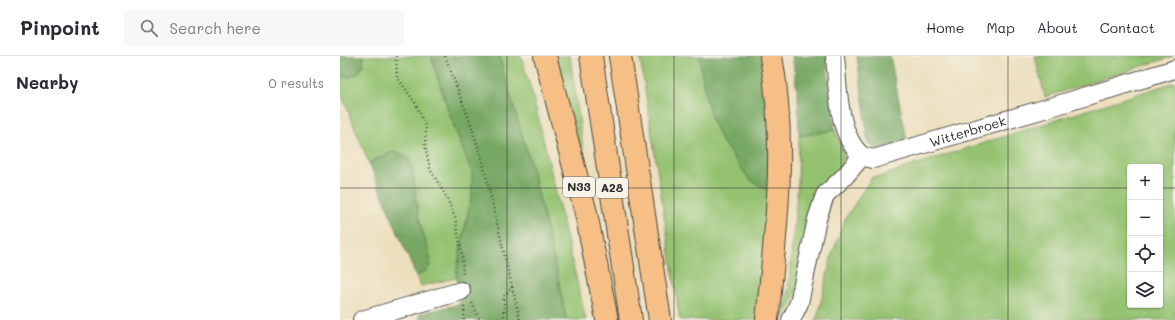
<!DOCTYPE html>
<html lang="en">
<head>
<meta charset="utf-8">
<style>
	body { margin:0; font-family:Mali,sans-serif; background:#f7f7f7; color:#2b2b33 }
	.controls { position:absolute; right:12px; bottom:12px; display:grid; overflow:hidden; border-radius:4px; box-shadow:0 1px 3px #0004 }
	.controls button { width:36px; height:36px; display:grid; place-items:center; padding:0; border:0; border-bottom:1px solid #e1e1e2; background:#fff; color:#2b2b33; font:20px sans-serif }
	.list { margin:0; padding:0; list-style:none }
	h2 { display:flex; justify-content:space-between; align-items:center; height:52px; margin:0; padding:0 16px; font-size:17px }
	h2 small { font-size:13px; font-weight:400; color:#7c7c81 }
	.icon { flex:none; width:22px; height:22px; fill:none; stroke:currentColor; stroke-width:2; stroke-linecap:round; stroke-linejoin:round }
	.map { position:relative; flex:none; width:835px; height:264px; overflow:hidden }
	header { display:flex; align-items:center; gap:24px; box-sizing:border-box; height:56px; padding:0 20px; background:#fff; border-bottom:1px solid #e1e1e2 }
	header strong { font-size:19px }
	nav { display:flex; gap:22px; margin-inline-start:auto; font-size:14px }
	.search { width:280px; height:36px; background:#f7f7f7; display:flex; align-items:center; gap:10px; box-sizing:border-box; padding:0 14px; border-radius:4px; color:#7c7c81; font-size:15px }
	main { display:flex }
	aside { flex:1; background:#fff }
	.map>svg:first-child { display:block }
	.green { fill:#94c271; stroke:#60764e; fill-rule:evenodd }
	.forest { fill:#77a863; stroke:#516a47 }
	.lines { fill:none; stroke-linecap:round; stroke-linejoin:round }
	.minor-casing { stroke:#484641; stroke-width:20 }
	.highway-casing { stroke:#484641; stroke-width:24 }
	.path { stroke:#484641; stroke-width:2.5; stroke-dasharray:1 3; stroke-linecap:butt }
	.minor { stroke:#fff; stroke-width:18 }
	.highway { stroke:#f5bf86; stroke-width:22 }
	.grid { fill:none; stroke:#2b2b2b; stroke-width:1; stroke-opacity:0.55 }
	.labels { text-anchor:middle; stroke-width:3; stroke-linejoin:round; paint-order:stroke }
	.shield { fill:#f7f3e8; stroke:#686764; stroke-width:1 }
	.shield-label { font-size:12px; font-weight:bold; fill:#2b2b2b }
	.street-label { font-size:13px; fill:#2b2b2b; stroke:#f7f3e8 }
</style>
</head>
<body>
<header>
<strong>Pinpoint</strong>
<div class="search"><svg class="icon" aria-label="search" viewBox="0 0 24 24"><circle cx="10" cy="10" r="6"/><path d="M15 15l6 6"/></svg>Search here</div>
<nav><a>Home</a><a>Map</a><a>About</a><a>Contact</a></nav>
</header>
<main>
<aside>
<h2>Nearby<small>0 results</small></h2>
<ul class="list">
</ul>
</aside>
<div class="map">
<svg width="835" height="264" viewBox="0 0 835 264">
	<rect width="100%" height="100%" fill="#f7f3e8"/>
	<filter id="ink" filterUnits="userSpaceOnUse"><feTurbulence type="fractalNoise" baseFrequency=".025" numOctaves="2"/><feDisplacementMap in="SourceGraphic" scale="8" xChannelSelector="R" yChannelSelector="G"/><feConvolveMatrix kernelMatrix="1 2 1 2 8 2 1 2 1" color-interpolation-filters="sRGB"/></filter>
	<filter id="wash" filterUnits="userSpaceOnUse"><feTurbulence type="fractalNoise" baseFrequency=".012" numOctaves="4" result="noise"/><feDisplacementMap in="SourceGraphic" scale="16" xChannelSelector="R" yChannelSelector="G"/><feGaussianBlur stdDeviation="0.9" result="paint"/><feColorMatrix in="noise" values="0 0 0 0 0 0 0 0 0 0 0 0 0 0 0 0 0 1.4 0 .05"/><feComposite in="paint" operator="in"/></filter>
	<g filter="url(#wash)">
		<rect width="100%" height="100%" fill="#ecdfbd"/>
		<g class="green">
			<polygon points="23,0 91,0 109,57 132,117 132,138 121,190 116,222 81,230 76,220 86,215 90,209 90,200 79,163 76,144 41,100 29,107 0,35 0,22 10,21 24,4"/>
			<polygon points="159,0 181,0 194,44 246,264 226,264 217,216 193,116"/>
			<polygon points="215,0 230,0 247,120"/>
			<polygon points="300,0 359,0 381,84 410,124 428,134 417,264 340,264"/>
			<polygon points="695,0 834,0 705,41"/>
			<path d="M835,26V264H475L478,259L491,202L505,163L532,121H539L568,111ZM790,111H820V249H790Z"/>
			<polygon points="495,74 502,93 504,103 500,118 451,249 441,264 440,264 448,238 458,126 459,80"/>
		</g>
		<g class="forest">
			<path d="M0,0H23C25,17 15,21 0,22Z"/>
			<polygon points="91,0 159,0 193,116 217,216 226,264 80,264 79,258 120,248 120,232 116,222 117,212 132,138 132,117 109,57"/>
			<polygon points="359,0 421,0 430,63 428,134 410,124 381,84 372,64 366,42"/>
			<polygon points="452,0 486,0 495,74 459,80 458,40"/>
			<polygon points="517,0 550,0 567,85 539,94 531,90 527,83 524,52"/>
			<polygon points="52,96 60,97 68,102 73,115 76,143 79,163 90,200 90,209 86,215 76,220 29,107"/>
		</g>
	</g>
	<g filter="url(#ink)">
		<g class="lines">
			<g class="minor-casing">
				<g id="minor">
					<path id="s1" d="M495,0C498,30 497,78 521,99C524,101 529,102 533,103L711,51L835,13"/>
					<polyline points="22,264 121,235"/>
					<polyline points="451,264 459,247 477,163 485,139 505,120 522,100"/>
				</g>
			</g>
			<g class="highway-casing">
				<g id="highway">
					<polyline points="205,0 246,157 267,264"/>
					<polyline points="251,0 291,264"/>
					<polyline points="280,0 320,264"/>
					<path d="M427,264C436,176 447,88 431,0"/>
				</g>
			</g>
			<g class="path">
				<polyline points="56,0 57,21 76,48 84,67 86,73 85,89 90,113 107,142 115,162 122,199 123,220"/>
				<polyline points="105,0 129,63 142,103 172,231"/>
				<polyline points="132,247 140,264"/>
				<polyline points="124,251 124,264"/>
				<polyline points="164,264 164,240 172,231 180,264"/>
			</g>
			<use href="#minor" class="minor"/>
			<use href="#highway" class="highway"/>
		</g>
	</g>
	<path class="grid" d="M167,0V264M334,0V264M501,0V264M668,0V264M0,132H790M820,132H835"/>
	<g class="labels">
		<g class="shield">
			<rect x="223" y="121" width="32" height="20" rx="3"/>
			<rect x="256" y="122" width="32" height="20" rx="3"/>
		</g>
		<g class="shield-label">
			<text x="239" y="135">N33</text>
			<text x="272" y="136">A28</text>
		</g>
		<g class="street-label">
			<text dy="5" stroke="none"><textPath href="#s1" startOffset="216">Witterbroek</textPath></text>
		</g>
	</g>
</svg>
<div class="controls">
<button>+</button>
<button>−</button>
<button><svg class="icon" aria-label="locate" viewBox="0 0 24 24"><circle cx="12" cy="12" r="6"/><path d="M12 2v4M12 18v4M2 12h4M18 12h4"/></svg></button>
<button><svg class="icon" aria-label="layers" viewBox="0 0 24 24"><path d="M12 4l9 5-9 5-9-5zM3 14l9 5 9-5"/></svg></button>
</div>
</div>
</main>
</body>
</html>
